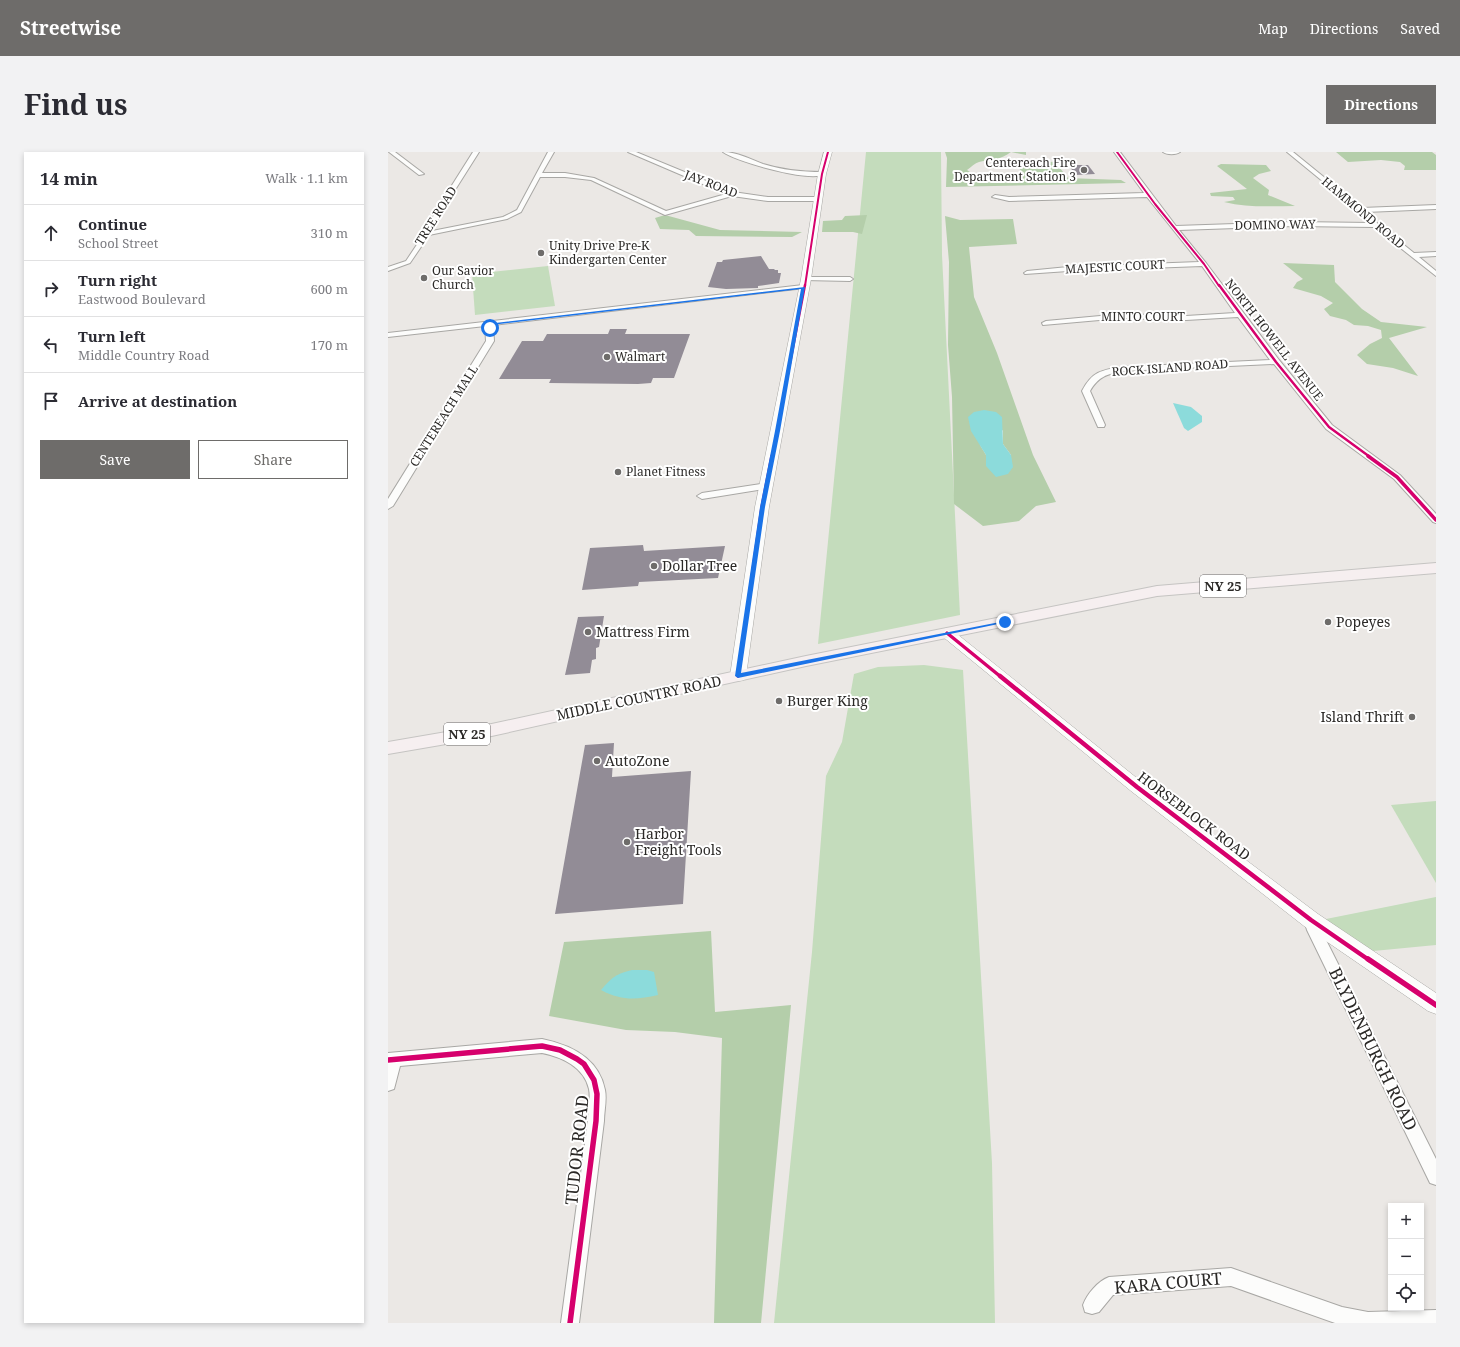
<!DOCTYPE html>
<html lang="en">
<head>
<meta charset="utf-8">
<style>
	body { margin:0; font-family:"Noto Serif",serif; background:#f2f2f3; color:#2b2b33 }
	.controls { position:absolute; right:12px; bottom:12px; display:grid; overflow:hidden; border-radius:0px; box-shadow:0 2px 6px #0003 }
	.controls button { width:36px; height:36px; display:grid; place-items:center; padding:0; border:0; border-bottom:1px solid #e1e1e2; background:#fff; color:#2b2b33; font:20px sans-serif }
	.stop { position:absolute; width:12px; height:12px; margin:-9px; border:3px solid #1a73e8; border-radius:50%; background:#fff }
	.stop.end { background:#1a73e8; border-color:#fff; box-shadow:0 1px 4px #0008 }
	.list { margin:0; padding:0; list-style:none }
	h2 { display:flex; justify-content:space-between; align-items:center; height:52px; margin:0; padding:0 16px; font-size:17px }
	h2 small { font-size:13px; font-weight:400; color:#7c7c81 }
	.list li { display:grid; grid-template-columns:26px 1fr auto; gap:12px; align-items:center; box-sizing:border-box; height:56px; padding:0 16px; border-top:1px solid #e1e1e2 }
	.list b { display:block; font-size:15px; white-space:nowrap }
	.list p { margin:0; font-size:13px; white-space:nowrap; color:#7c7c81 }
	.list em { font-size:13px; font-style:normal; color:#7c7c81 }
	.actions { display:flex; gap:8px; padding:12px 16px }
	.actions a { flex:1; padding:9px 0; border:1px solid #6e6c6a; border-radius:0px; text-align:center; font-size:14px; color:#6e6c6a }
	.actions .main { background:#6e6c6a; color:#fff }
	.icon { flex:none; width:22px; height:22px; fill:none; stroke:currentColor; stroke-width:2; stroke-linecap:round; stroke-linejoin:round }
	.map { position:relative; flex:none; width:1048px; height:1171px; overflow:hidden; border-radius:0px }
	header { display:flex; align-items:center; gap:24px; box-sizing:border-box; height:56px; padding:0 20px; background:#6e6c6a; color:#fff }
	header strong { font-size:19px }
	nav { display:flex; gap:22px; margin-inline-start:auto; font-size:14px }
	.intro { display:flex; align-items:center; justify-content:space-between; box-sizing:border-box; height:96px; padding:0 24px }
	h1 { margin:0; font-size:28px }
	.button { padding:10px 18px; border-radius:0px; background:#6e6c6a; color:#fff; font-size:14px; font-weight:700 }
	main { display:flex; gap:24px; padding:0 24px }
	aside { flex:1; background:#fff; border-radius:0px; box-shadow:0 2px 6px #0003 }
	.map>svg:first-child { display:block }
	.green { fill:#c4dcbc }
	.forest { fill:#b4ceaa; fill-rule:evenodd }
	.water { fill:#8cdbdb }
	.building { fill:#928c96 }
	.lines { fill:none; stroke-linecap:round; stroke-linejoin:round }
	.street-casing { stroke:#a8a7a4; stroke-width:2 }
	.secondary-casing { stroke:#a8a7a4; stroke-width:1 }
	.primary-casing { stroke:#c5c4c2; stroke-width:2 }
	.street { fill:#fcfcfb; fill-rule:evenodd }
	.secondary { fill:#fcfcfb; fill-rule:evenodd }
	.primary { fill:#f6eff0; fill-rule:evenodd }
	.cycleway-far4-casing { stroke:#fff; stroke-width:3.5 }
	.cycleway-far3-casing { stroke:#fff; stroke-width:4 }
	.cycleway-far2-casing { stroke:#fff; stroke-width:5.5 }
	.cycleway-far1-casing { stroke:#fff; stroke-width:7 }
	.cycleway-casing { stroke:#fff; stroke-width:8 }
	.cycleway-far4 { stroke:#d6006c; stroke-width:2 }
	.cycleway-far3 { stroke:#d6006c; stroke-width:2.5 }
	.cycleway-far2 { stroke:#d6006c; stroke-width:3.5 }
	.cycleway-far1 { stroke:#d6006c; stroke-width:4.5 }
	.cycleway { stroke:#d6006c; stroke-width:5.5 }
	.route { fill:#1a73e8 }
	.poi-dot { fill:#6e6c6a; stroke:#fff; stroke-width:1.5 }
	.labels { text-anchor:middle; stroke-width:4; stroke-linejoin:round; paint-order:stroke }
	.far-poi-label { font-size:12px; fill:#2b2927; stroke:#fff; text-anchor:start }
	.far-street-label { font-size:12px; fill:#2b2927; stroke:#fff }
	.shield { fill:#fff; stroke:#6b6968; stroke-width:1 }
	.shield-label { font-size:13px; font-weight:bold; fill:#2b2927 }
	.poi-label { font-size:14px; fill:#2b2927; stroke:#fff; text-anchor:start }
	.street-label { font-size:14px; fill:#2b2927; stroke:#fff }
	.near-street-label { font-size:17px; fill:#2b2927; stroke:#fff }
</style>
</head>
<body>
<header>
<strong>Streetwise</strong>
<nav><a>Map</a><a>Directions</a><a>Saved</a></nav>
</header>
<div class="intro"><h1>Find us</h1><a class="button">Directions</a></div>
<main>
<aside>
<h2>14 min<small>Walk · 1.1 km</small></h2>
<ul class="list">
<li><svg class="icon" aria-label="ahead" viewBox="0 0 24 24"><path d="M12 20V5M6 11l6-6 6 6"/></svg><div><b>Continue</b><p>School Street</p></div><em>310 m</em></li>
<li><svg class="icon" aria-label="right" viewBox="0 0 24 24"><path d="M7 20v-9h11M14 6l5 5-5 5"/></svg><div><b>Turn right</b><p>Eastwood Boulevard</p></div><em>600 m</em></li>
<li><svg class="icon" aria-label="left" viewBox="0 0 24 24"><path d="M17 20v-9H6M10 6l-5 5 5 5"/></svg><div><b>Turn left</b><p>Middle Country Road</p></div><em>170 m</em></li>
<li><svg class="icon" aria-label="arrive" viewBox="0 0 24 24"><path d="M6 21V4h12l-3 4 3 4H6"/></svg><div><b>Arrive at destination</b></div></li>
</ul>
<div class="actions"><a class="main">Save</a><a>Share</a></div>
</aside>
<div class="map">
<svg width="1048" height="1171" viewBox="0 0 1048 1171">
	<rect width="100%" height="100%" fill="#ebe8e5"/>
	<g class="green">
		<polygon points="478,0 553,0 554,103 572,463 430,492"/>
		<polygon points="160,114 167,154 87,163 84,122"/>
		<polygon points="536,513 575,518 604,1011 607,1171 386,1171 424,800 438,624 454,590 466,522 490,515"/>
		<polygon points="1048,649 1048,731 1003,653"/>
		<polygon points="1048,745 1048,793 975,800 933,768"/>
	</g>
	<g class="forest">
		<path d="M557,0H638V3L623,0C613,8 603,7 591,10C587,11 583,15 579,18C590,27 623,28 634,20L630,15L642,9L667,10L680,26L733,28L738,31L558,35L559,6Z"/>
		<polygon points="948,0 1044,0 1048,3 1048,18 1016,18 1017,14 1012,10 993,8 960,10"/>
		<path d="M833,12L878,13L883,19L871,22L865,26L881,38L880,43L907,54C883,54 860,56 836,50L847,48L845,45L823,44L822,41L859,37L829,14Z"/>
		<polygon points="277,63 332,78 414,80 404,85 308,84 301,78 272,77 267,66"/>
		<polygon points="479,63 474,82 465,80 434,80 435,69 454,68 457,64"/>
		<path d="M557,64L572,68L625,67L629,92L581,95L586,145L609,201L645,303L668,350L648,354L631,369L595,374L566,352L564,245L560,193L561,110ZM615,278V292L623,303L598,314V303L592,293Z"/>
		<polygon points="895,111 946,113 947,130 974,157 993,170 1039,175 1001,186 1030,224 1005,216 979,212 969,203 982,192 994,186 993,178 980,174 966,173 958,168 942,164 936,157 945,151 933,144 905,136 909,130 915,127"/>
		<polygon points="323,779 327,860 403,853 373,1171 326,1171 334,886 287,880 238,878 161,864 176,790"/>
	</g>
	<g class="water">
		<polygon points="785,251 803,255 814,264 814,270 800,279 796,276"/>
		<polygon points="596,258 608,260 614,265 615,292 623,303 625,315 620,322 608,325 598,314 598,303 583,279 580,265 586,260"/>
		<path d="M244,818H259L266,820L270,843C248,848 234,849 213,838C224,825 228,822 244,818Z"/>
	</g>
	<g class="building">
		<polygon points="681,13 700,13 707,22 687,23"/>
		<polygon points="373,104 381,117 387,117 386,118 390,118 390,121 393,121 391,131 370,134 370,136 338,137 320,135 329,110 334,110 335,108"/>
		<polygon points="222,177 239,177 237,182 302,182 286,226 265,226 263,231 250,232 161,231 163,227 111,227 134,189 155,189 159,182 220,182"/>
		<polygon points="255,393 256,399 337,394 330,426 251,430 250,434 194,438 202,396"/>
		<polygon points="216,464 211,495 208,496 208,507 204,508 202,521 177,523 190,465"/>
		<polygon points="226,591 224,625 303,619 295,752 167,762 197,593"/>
	</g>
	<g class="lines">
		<g class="street-casing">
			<g id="street">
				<polygon points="1,0 7,0 36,22 31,23"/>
				<polygon points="85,0 91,0 55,57 44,79 115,65 129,58 160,0 166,0 154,21 177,21 206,26 278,59 338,42 240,0 248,0 345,40 380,45 430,45 433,47 430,49 380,49 344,44 277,63 203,28 177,25 152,25 133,60 119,67 41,83 22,111 0,119 0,115 18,109 36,82 49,57"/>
				<path d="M335,0C349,0 362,7 375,12C394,18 414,20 434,20L437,22C423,31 349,10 335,0Z"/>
				<path d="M726,0H732L788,74L907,70L983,71L971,59L899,0H905L974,56L1048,53V57L978,60L990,72L1026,101L1048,100V104L1031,105L1048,119V124L986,75L907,74L791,78L818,111L891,208L944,273L1012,323L1048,362V371L1045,370L1006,327L938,277L886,212L734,219C719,222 710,225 702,239L717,273L716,275H710L694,239C704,220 713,218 734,215L882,208L850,165L798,168L734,166L655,173L654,171L658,169L734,162L798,164L847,161L814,114L680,119L637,122L636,121L639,119L680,115L811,110L759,45L621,49L604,45L607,43L621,45L756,41Z"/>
				<path d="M775,0H792C788,3 779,3 775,0Z"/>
				<polygon points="418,125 462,125 465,127 462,129 416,128 415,127"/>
				<polygon points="415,133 418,135 417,136 105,173 106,189 5,354 0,357 0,347 98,189 97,174 0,185 0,181"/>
				<polygon points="379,331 384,334 382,336 314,347 309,344 314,341"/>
				<polygon points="923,762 928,764 933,778 1048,1007 1048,1033 1042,1031 919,778 916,768 918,764"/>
				<path d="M154,887C183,893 211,906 217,938C219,948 216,959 216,969L191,1171H173L200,969C200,959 203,947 201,937C196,915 174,905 154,901L12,914L6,937L0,939V901Z"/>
				<path d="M843,1116L954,1155L980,1160L1048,1158V1171H947L843,1134L725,1143L711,1160L704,1162L697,1160L695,1153C699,1142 710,1129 721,1125Z"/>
			</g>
		</g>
		<g class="secondary-casing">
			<g id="secondary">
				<polygon points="436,0 444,0 438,22 423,127 381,355 358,524 356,528 350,529 344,528 342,524 367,355 413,127 430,22"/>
				<polygon points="559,476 564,478 755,631 930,762 1048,841 1048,862 1040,859 916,774 743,639 554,484 551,481 554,478"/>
			</g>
		</g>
		<g class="primary-casing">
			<polygon id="primary" points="1048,411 1048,421 769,444 418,514 99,585 0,602 0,590 99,573 418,504 769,434"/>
		</g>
		<use href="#street" class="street"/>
		<use href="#secondary" class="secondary"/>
		<use href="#primary" class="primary"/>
		<g class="cycleway-far4-casing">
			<g id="cycleway-far4">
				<polyline points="729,0 767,52 816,112 831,134"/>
				<polyline points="417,134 434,22 440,0"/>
			</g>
		</g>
		<g class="cycleway-far3-casing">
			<g id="cycleway-far3">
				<polyline points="831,133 888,210 941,275 982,305"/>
				<polyline points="384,305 417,133"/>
			</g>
		</g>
		<g class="cycleway-far2-casing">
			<g id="cycleway-far2">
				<polyline points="980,304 1009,325 1048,368"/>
				<polyline points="559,481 613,525"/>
				<polyline points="350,524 374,355 384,304"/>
			</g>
		</g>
		<g class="cycleway-far1-casing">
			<polyline id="cycleway-far1" points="612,524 749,635 923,768 981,808"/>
		</g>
		<g class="cycleway-casing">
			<g id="cycleway">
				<polyline points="980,807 1048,853"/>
				<polyline points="0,908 154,894 172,898 189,907 196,912 206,928 209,942 208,969 182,1171"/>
			</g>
		</g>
		<use href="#cycleway-far4" class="cycleway-far4"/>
		<use href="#cycleway-far3" class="cycleway-far3"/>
		<use href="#cycleway-far2" class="cycleway-far2"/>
		<use href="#cycleway-far1" class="cycleway-far1"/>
		<use href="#cycleway" class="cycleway"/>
	</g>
	<polygon class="route" points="417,135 392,279 377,355 353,521 617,469 620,470 350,526 347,524 372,355 387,279 413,137 103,173 104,176 102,177 100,176 99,172"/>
	<g class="poi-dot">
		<circle cx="696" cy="18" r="4"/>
		<circle cx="153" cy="101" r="4"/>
		<circle cx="36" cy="126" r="4"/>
		<circle cx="219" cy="205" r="4"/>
		<circle cx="230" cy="320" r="4"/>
		<circle cx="266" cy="414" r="4"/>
		<circle cx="940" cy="470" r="4"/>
		<circle cx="200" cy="480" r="4"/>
		<circle cx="391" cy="549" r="4"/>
		<circle cx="1024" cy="565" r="4"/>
		<circle cx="209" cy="609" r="4"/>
		<circle cx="239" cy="690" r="4"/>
	</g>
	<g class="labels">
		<g class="far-poi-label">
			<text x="688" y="15" text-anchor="end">Centereach Fire<tspan x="688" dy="14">Department Station 3</tspan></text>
			<text x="161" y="98">Unity Drive Pre-K<tspan x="161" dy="14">Kindergarten Center</tspan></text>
			<text x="44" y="123">Our Savior<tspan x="44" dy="14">Church</tspan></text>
			<text x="227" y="209">Walmart</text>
			<text x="238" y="324">Planet Fitness</text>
		</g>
		<g class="far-street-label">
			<text transform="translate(323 32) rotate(21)" y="4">JAY ROAD</text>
			<text transform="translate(975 61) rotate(40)" y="4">HAMMOND ROAD</text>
			<text transform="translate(48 64) rotate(-58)" y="4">TREE ROAD</text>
			<text transform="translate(887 73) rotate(-1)" y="4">DOMINO WAY</text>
			<text transform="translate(727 115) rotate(-3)" y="4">MAJESTIC COURT</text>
			<text x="755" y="169">MINTO COURT</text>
			<text transform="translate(886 188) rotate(52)" y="4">NORTH HOWELL AVENUE</text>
			<text transform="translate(782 216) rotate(-4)" y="4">ROCK ISLAND ROAD</text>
			<text transform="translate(56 264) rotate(-58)" y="4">CENTEREACH MALL</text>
		</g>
		<g class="shield">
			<rect x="812" y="423" width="46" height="22" rx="3"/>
			<rect x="56" y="571" width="46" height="22" rx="3"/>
		</g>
		<g class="shield-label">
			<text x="835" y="439">NY 25</text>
			<text x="79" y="587">NY 25</text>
		</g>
		<g class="poi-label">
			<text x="274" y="419">Dollar Tree</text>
			<text x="948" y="475">Popeyes</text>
			<text x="208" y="485">Mattress Firm</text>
			<text x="399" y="554">Burger King</text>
			<text x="1016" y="570" text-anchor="end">Island Thrift</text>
			<text x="217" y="614">AutoZone</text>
			<text x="247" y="687">Harbor<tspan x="247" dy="16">Freight Tools</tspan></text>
		</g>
		<g class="street-label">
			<text transform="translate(251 546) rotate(-12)" y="5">MIDDLE COUNTRY ROAD</text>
			<text transform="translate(806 664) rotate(37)" y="5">HORSEBLOCK ROAD</text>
		</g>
		<g class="near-street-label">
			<text transform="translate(985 897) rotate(64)" y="6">BLYDENBURGH ROAD</text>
			<text transform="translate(189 998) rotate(-84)" y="6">TUDOR ROAD</text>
			<text transform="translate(780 1131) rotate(-5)" y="6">KARA COURT</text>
		</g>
	</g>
</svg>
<div class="controls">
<button>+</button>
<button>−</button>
<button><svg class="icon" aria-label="locate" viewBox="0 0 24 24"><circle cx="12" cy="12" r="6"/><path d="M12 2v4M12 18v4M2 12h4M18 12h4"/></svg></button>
</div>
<div class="stop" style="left:102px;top:176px"></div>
<div class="stop end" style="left:617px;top:470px"></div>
</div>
</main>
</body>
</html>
